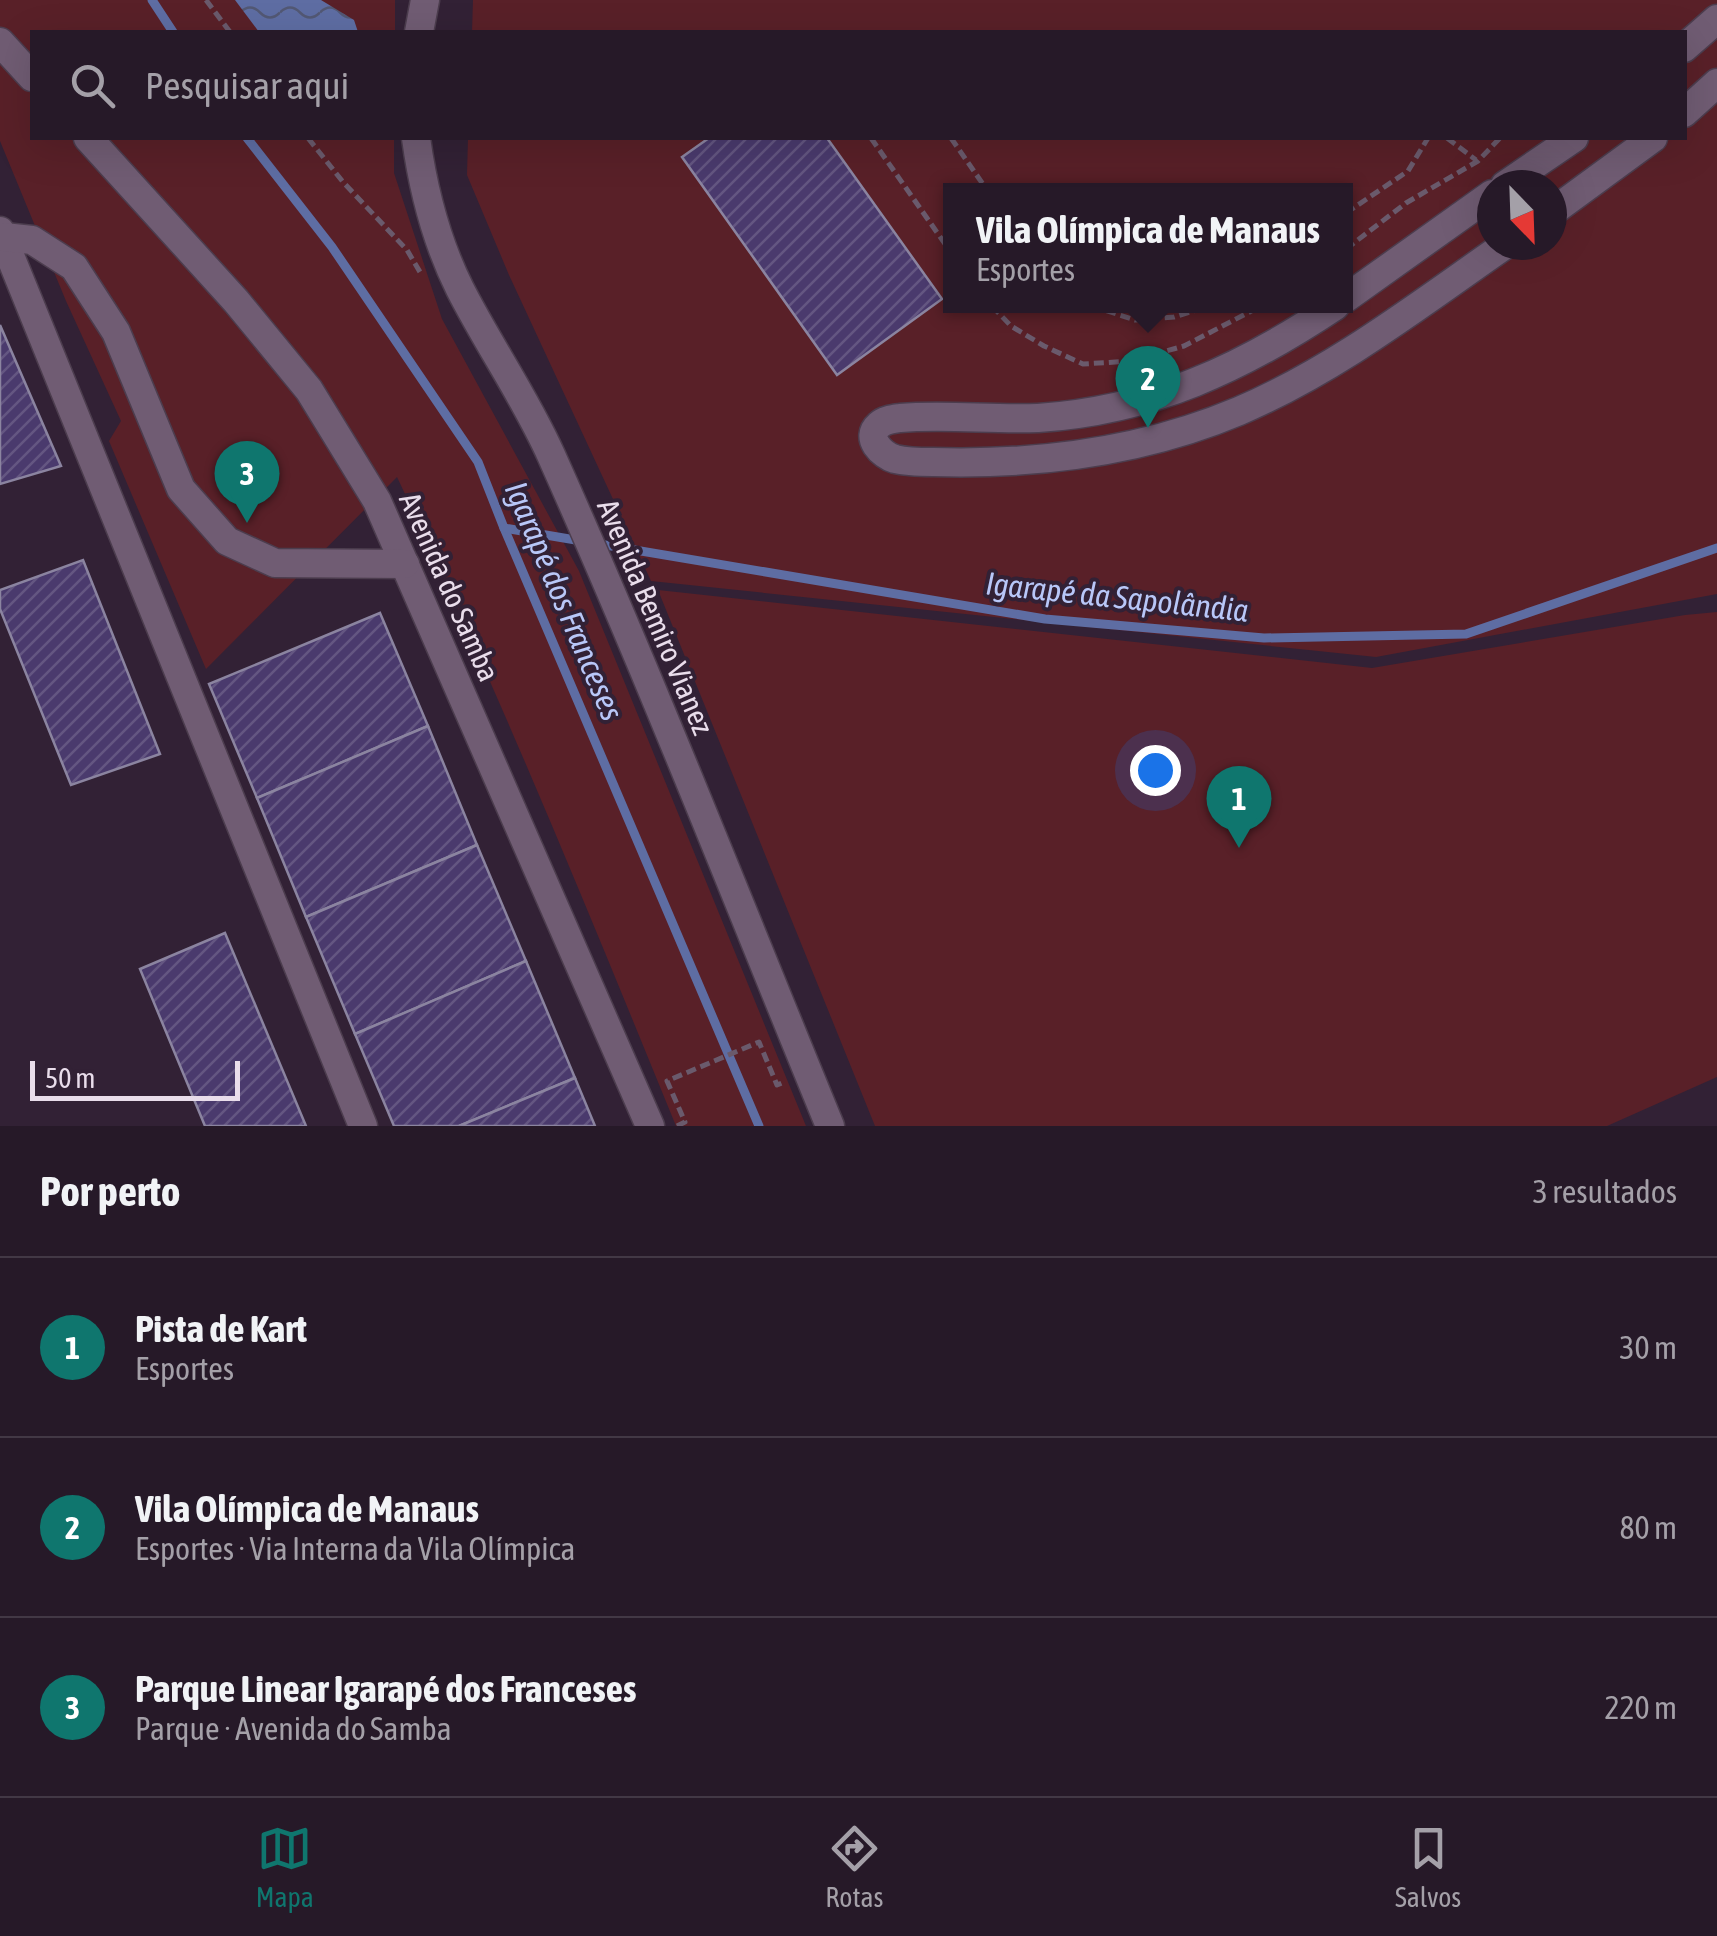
<!DOCTYPE html>
<html lang="pt">
<head>
<meta charset="utf-8">
<style>
	body { margin:0; font-family:"Asap Condensed",sans-serif; background:#322634; color:#f1f3f6 }
	.compass { position:absolute; left:1477px; top:170px; width:90px; height:90px; border-radius:50%; background:#261928; box-shadow:0 10px 40px #0002; rotate:157deg }
	.scale { position:absolute; left:30px; bottom:25px; width:210px; box-sizing:border-box; padding-left:10px; border:5px solid #e9ddeb; border-top:0; font-size:28px; line-height:35px; white-space:nowrap; color:#e9ddeb; -webkit-text-stroke:8px #322135; paint-order:stroke }
	.you { position:absolute; left:1155px; top:770px; width:35px; height:35px; margin:-25px; border:8px solid #fff; border-radius:50%; background:#1a73e8; box-shadow:0 0 0 15px #1a73e833 }
	.badge { display:grid; place-items:center; width:65px; height:65px; border-radius:50%; background:#0f766e; color:#fff; font-size:32px; font-weight:700 }
	.pin { position:absolute; translate:-50% -82px; filter:drop-shadow(0 2px 5px #0008) }
	.pin::after { content:''; position:absolute; top:52px; width:35px; height:30px; background:inherit; clip-path:polygon(0 0,100% 0,50% 100%) }
	.popup { position:absolute; left:943px; top:183px; width:410px; height:130px; box-sizing:border-box; display:grid; place-content:center; border-radius:0px; background:#261928; filter:drop-shadow(0 2px 8px #0005); font-size:32px; white-space:nowrap; color:#a4a0a8 }
	.popup b { font-size:38px; color:#f1f3f6 }
	.popup::after { content:''; position:absolute; left:50%; top:100%; margin-left:-20px; border:20px solid transparent; border-top-color:#261928 }
	.list { margin:0; padding:0; list-style:none }
	h2 { display:flex; justify-content:space-between; align-items:center; height:130px; margin:0; padding:0 40px; font-size:42px }
	h2 small { font-size:32px; font-weight:400; color:#a4a0a8 }
	.list li { display:grid; grid-template-columns:65px 1fr auto; gap:30px; align-items:center; box-sizing:border-box; height:180px; padding:0 40px; border-top:2px solid #423845 }
	.list b { display:block; font-size:38px; white-space:nowrap }
	.list p { margin:0; font-size:32px; white-space:nowrap; color:#a4a0a8 }
	.list em { font-size:32px; font-style:normal; color:#a4a0a8 }
	.icon { flex:none; width:55px; height:55px; fill:none; stroke:currentColor; stroke-width:2; stroke-linecap:round; stroke-linejoin:round }
	.map { position:relative; flex:none; width:1717px; height:1126px; overflow:hidden }
	.search { position:absolute; background:#261928; box-shadow:0 10px 40px #0002; left:30px; right:30px; top:30px; height:110px; display:flex; align-items:center; gap:25px; box-sizing:border-box; padding:0 35px; border-radius:0px; color:#a4a0a8; font-size:38px }
	.sheet { height:670px; background:#261928 }
	nav { display:flex; justify-content:space-around; align-items:center; box-sizing:border-box; height:140px; border-top:2px solid #423845; background:#261928; font-size:28px; color:#a4a0a8 }
	nav a { display:grid; justify-items:center; gap:5px }
	nav .on { color:#0f766e }
	.map>svg:first-child { display:block }
	.green { fill:#592028; fill-rule:evenodd }
	.water { fill:url(#water-waves) }
	.lines { fill:none; stroke-linecap:round; stroke-linejoin:round }
	.stream { stroke:#5e6da3; stroke-width:9 }
	.building { fill:url(#building-hatch); stroke:#8b84a0; stroke-width:2.5 }
	.minor-casing { stroke:#4c3d4e; stroke-width:31 }
	.path { stroke:#6a5a6c; stroke-width:5; stroke-dasharray:10 5; stroke-linecap:butt }
	.minor { stroke:#705c73; stroke-width:28 }
	.labels { text-anchor:middle; stroke-width:8; stroke-linejoin:round; paint-order:stroke }
	.street-label { font-size:30px; fill:#e9ddeb; stroke:#322135 }
	.water-label { font-size:32px; font-style:italic; fill:#b8c7f8; stroke:#322135 }
</style>
</head>
<body>
<div class="map">
<svg width="1717" height="1126" viewBox="0 0 1717 1126">
	<defs>
		<pattern id="water-waves" width="16" height="10" patternUnits="userSpaceOnUse" patternTransform="scale(2.5)"><rect width="16" height="10" fill="#5e6da3"/><path d="M0 5q4-4 8 0t8 0" fill="none" stroke="#525874"/></pattern>
		<pattern id="building-hatch" width="6" height="6" patternUnits="userSpaceOnUse" patternTransform="scale(2.5)"><rect width="6" height="6" fill="#4a3a6d"/><path d="M-1 1l2-2M0 6l6-6M5 7l2-2" fill="none" stroke="#645682"/></pattern>
	</defs>
	<rect width="100%" height="100%" fill="#322135"/>
	<g class="green">
		<path d="M0,0H395V32H32V138H394V173L442,319L579,571L806,1126H676C587,908 498,690 397,477L206,669L109,441L121,421L66,301L0,141Z"/>
		<path d="M473,0H1717V594L1376,657L651,581L509,275L467,175L468,138H1684V32H472ZM1492,185H1552V245H1492ZM950,190H1346V306H950Z"/>
		<polygon points="658,590 1372,668 1685,615 1717,612 1717,1077 1607,1126 875,1126"/>
	</g>
	<polygon class="water" points="235,0 321,0 354,20 358,32 259,32"/>
	<g class="lines">
		<g class="stream">
			<polyline points="152,0 173,32"/>
			<polyline points="247,138 332,247 478,462 504,528 759,1126"/>
			<polyline points="504,528 1045,619 1264,638 1466,634 1717,548"/>
		</g>
	</g>
	<g class="building">
		<polygon points="709,138 827,138 942,299 837,375 682,157"/>
		<polygon points="0,325 61,466 0,484"/>
		<polygon points="83,560 160,754 71,785 0,609 0,590"/>
		<polygon points="380,613 428,726 257,798 209,684"/>
		<polygon points="428,726 477,845 306,917 257,798"/>
		<polygon points="477,845 526,961 355,1034 306,917"/>
		<polygon points="225,933 306,1126 205,1126 140,969"/>
		<polygon points="526,961 575,1078 459,1126 394,1126 355,1034"/>
		<polygon points="575,1078 595,1126 459,1126"/>
	</g>
	<g class="lines">
		<g class="minor-casing">
			<g id="minor">
				<polyline points="419,32 425,0"/>
				<polyline points="0,42 32,77"/>
				<polyline points="1684,48 1717,19"/>
				<polyline points="1684,113 1717,83"/>
				<polyline points="88,138 236,301 309,390 377,501 650,1126"/>
				<path d="M416,138C423,189 437,243 460,289C489,346 525,397 551,455C650,676 738,902 830,1126"/>
				<polyline points="1505,185 1574,138"/>
				<polyline points="1552,212 1653,138"/>
				<polyline points="0,231 363,1126"/>
				<polyline points="4,237 32,240 74,267 116,332 181,489 227,541 275,563 405,564"/>
				<polyline points="1346,298 1492,194"/>
				<path d="M1335,306C1242,368 1151,411 1038,418C992,420 946,414 900,418C893,419 884,420 879,425C864,438 882,455 895,459C907,462 920,462 933,462C1038,465 1142,452 1239,411C1335,370 1420,304 1505,245"/>
			</g>
		</g>
		<g class="path">
			<polyline points="206,0 230,32"/>
			<polyline points="308,138 343,182 407,250 420,272"/>
			<polyline points="871,138 950,251"/>
			<polyline points="951,138 987,190"/>
			<polyline points="1447,138 1476,160"/>
			<polyline points="1346,213 1408,171 1428,138"/>
			<polyline points="1346,249 1406,203 1478,161 1500,138"/>
			<polyline points="992,306 1011,326 1044,346 1083,364 1131,361 1184,346 1261,306"/>
			<polyline points="1092,306 1135,320 1174,317 1209,306"/>
			<polyline points="677,1126 685,1122 667,1081 759,1042 777,1085 782,1083"/>
		</g>
		<use href="#minor" class="minor"/>
	</g>
	<g class="labels">
		<g class="street-label">
			<text transform="translate(449 587) rotate(66)" y="10">Avenida do Samba</text>
			<text transform="translate(655 617) rotate(67)" y="10">Avenida Bemiro Vianez</text>
		</g>
		<g class="water-label">
			<text transform="translate(1117 597) rotate(6)" y="11">Igarapé da Sapolândia</text>
			<text transform="translate(564 601) rotate(67)" y="11">Igarapé dos Franceses</text>
		</g>
	</g>
</svg>
<svg class="compass" viewBox="-18 -18 36 36"><path d="M0-13l5 13h-10z" fill="#e53935"/><path d="M0 13l5-13h-10z" fill="#a4a0a8"/></svg>
<div class="scale">50 m</div>
<div class="you"></div>
<div class="pin badge" style="left:1239px;top:848px">1</div>
<div class="pin badge" style="left:1148px;top:428px">2</div>
<div class="popup"><b>Vila Olímpica de Manaus</b>Esportes</div>
<div class="pin badge" style="left:247px;top:523px">3</div>
<div class="search"><svg class="icon" aria-label="search" viewBox="0 0 24 24"><circle cx="10" cy="10" r="6"/><path d="M15 15l6 6"/></svg>Pesquisar aqui</div>
</div>
<section class="sheet">
<h2>Por perto<small>3 resultados</small></h2>
<ul class="list">
<li><span class="badge">1</span><div><b>Pista de Kart</b><p>Esportes</p></div><em>30 m</em></li>
<li><span class="badge">2</span><div><b>Vila Olímpica de Manaus</b><p>Esportes · Via Interna da Vila Olímpica</p></div><em>80 m</em></li>
<li><span class="badge">3</span><div><b>Parque Linear Igarapé dos Franceses</b><p>Parque · Avenida do Samba</p></div><em>220 m</em></li>
</ul>
</section>
<nav>
<a class="on"><svg class="icon" aria-label="map" viewBox="0 0 24 24"><path d="M3 6l6-2 6 2 6-2v14l-6 2-6-2-6 2zM9 4v14M15 6v14"/></svg>Mapa</a>
<a><svg class="icon" aria-label="directions" viewBox="0 0 24 24"><path d="M12 3l9 9-9 9-9-9zM9 14v-3h6M13 9l2 2-2 2"/></svg>Rotas</a>
<a><svg class="icon" aria-label="saved" viewBox="0 0 24 24"><path d="M7 4h10v16l-5-4-5 4z"/></svg>Salvos</a>
</nav>
</body>
</html>
